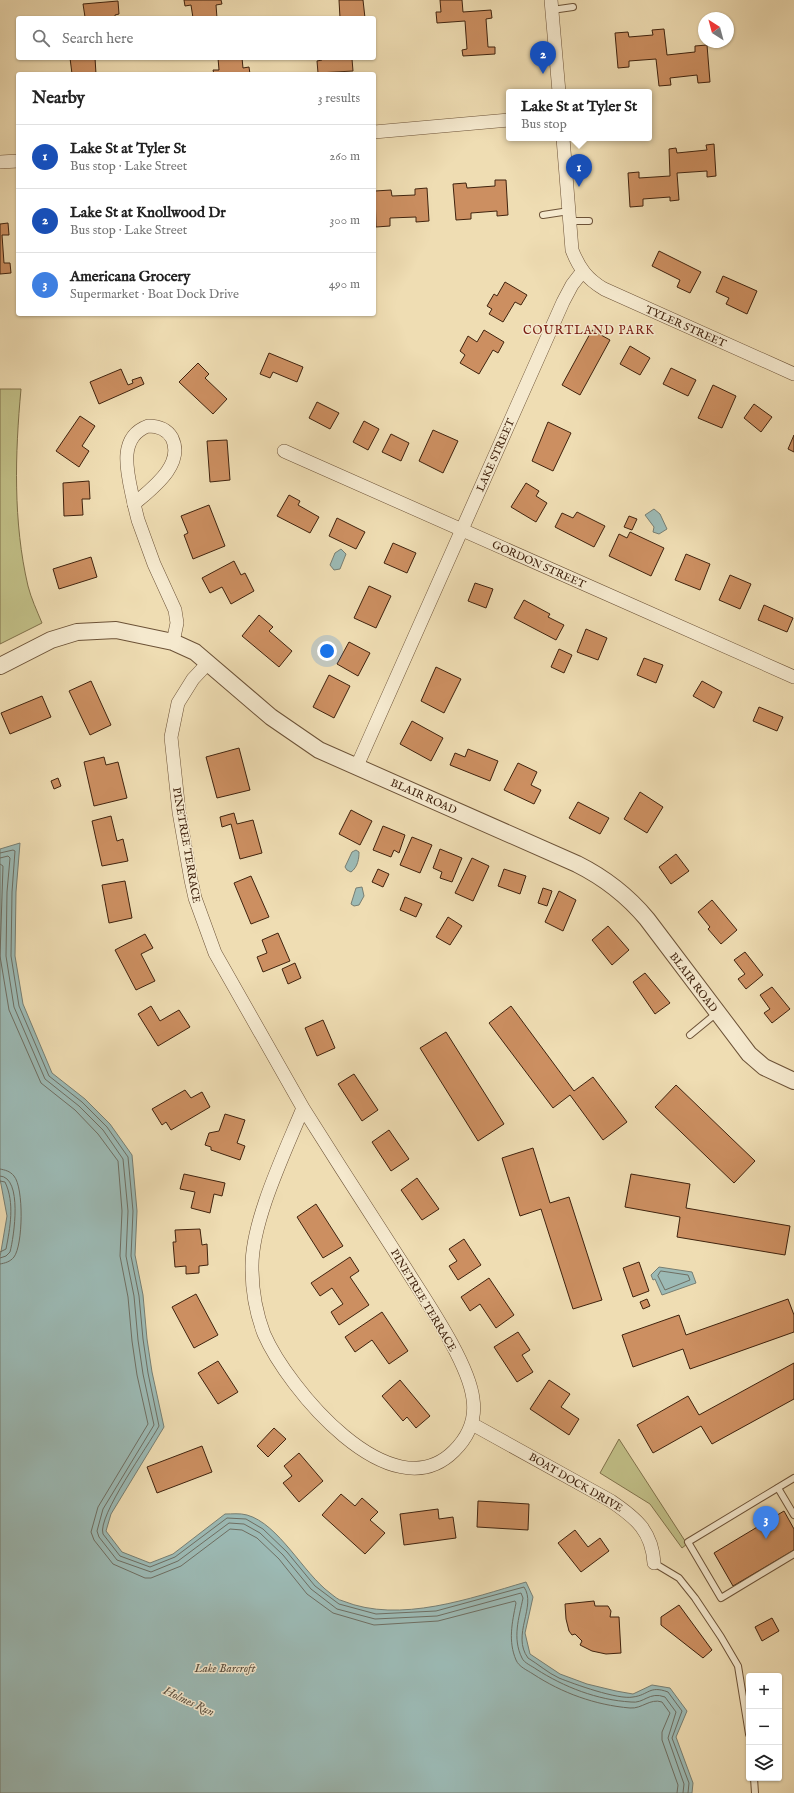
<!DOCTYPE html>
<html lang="en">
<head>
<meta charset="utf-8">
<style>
	body { margin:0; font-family:"IM FELL English",serif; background:#f6f6f6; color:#222 }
	.controls { position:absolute; right:12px; bottom:12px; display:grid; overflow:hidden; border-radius:4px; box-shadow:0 1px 3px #0004 }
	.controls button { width:36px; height:36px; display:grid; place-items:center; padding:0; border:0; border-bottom:1px solid #e0e0e0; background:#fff; color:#222; font:20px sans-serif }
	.compass { position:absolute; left:698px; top:12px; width:36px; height:36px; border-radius:50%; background:#fff; box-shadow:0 1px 3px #0004; rotate:324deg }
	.you { position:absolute; left:327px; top:651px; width:14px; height:14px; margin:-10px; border:3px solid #fff; border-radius:50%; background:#1a73e8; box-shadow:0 0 0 6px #1a73e833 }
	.badge { display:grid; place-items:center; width:26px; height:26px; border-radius:50%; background:#8f2418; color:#fff; font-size:13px; font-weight:700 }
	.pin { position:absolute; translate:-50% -33px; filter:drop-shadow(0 1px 2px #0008) }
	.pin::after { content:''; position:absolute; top:21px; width:14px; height:12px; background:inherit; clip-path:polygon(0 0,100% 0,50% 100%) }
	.popup { position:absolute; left:506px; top:89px; width:146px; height:52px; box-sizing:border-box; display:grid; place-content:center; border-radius:4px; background:#fff; filter:drop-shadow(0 1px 3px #0005); font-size:13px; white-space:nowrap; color:#767676 }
	.popup b { font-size:15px; color:#222 }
	.popup::after { content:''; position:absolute; left:50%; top:100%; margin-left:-8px; border:8px solid transparent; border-top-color:#fff }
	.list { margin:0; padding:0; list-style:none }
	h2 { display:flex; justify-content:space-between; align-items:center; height:52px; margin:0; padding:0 16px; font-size:17px }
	h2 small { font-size:13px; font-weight:400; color:#767676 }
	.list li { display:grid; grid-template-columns:26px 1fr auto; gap:12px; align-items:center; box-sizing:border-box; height:64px; padding:0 16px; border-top:1px solid #e0e0e0 }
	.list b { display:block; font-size:15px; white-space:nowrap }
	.list p { margin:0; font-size:13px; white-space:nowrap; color:#767676 }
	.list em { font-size:13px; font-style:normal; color:#767676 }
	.icon { flex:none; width:22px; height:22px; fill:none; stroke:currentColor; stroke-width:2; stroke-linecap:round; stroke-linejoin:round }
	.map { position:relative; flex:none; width:794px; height:1793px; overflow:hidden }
	.search { position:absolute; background:#fff; box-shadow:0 1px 3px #0004; left:16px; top:16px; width:360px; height:44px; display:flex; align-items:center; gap:10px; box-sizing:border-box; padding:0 14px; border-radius:4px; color:#767676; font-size:15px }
	.panel { position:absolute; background:#fff; box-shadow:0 1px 3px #0004; left:16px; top:72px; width:360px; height:244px; border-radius:4px }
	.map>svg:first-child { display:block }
	.green { fill:#c1bf87; stroke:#80714a }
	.water { fill:#9cbab5; stroke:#777e72 }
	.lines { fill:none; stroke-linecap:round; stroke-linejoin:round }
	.shore { stroke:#6e6e62; stroke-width:1 }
	.building { fill:#cc8f61; stroke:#40230e }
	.service-casing { stroke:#6c5237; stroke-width:8 }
	.minor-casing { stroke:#6c5237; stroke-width:14 }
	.tertiary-casing { stroke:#6c5237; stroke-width:18 }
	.service { stroke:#f5e9ce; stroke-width:6 }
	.minor { stroke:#f5e9ce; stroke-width:13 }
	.tertiary { stroke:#f5e9ce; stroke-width:16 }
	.labels { text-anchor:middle; stroke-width:3; stroke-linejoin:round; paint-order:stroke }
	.street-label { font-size:11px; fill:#40230e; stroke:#f5e9ce }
	.neighbourhood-label { font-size:12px; letter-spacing:1px; fill:#7a1f14; stroke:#f5e9ce }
	.water-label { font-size:12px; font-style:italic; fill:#5c5040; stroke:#f5e9ce }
</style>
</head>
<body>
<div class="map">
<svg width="794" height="1793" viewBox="0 0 794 1793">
	<rect width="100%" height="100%" fill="#efddb3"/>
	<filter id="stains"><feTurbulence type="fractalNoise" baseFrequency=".005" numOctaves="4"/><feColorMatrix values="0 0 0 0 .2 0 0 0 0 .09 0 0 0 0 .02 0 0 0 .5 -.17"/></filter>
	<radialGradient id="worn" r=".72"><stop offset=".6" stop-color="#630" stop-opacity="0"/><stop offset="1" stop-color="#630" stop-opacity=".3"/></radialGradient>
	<g class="green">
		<path d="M0,389H21C15,454 13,522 28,586C31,598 37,611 42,623L0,644Z"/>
		<polygon points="619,1439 687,1544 682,1548 650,1504 600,1473"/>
	</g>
	<g class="water">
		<polygon points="654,509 660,514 667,529 659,534 653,532 654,527 645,515"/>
		<polygon points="341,549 346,554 340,569 334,570 330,565 335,553"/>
		<path d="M20,843L16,892L15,956L23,1004L52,1073L85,1099L110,1124L132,1155L137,1211L135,1255L143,1295L147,1339L152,1372L164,1427L111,1514L106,1531L122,1552L150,1563L173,1554L225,1514C232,1514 240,1513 247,1515C279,1524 303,1573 330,1593C334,1596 338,1600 343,1601C400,1624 471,1598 526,1582L533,1597L525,1633L530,1654L560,1674L587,1684L616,1691L633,1694L652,1685L670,1688L687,1711L676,1737L693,1783L692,1793H0V1257L7,1216L0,1179V849Z"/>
		<path d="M356,850L359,852C359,858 358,867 351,872L347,870L345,867L352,852Z"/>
		<polygon points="362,887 364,896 359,905 354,906 351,904 356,888"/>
		<polygon points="659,1267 692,1272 696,1283 662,1295 655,1279 653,1280 651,1275"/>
	</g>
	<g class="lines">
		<g class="shore">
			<path d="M0,853L13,850L15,851L12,892L11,956L19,1006L49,1076L82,1102L107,1127L128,1157L133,1211L131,1256L139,1296L143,1339L148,1373L159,1426C149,1445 97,1516 103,1534L120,1556L150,1567L175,1557L227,1518L246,1519L263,1529L287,1552L315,1586L339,1604L376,1614L436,1611L524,1587C537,1606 511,1635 528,1658C538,1664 548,1673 559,1678C574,1684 618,1700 633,1697C649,1695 649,1685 668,1692L682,1711L672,1738L689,1783L688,1793"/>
			<path d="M0,858L8,856L10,858L7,892L6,956L14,1007L45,1079L79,1106L103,1130L123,1159L128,1211L126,1256L134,1296L138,1340L143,1374L154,1425L103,1509L97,1531L99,1537L117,1560L151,1572L178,1561L229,1523L244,1524L260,1533L283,1555L311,1589L337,1609L375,1619L437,1616L521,1593L523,1598C519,1618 512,1638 522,1658C524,1663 532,1666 536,1669C564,1687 597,1700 631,1702C644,1704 649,1691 665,1697L676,1712L668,1738L684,1784L683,1793"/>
			<path d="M0,864L3,866L0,956L9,1010L41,1083L75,1110L98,1134L118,1161L122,1211L120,1256L128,1297L132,1341L137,1375L148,1424L98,1507L91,1532L94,1540L113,1564L145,1578H151L181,1566L230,1529L242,1530L257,1538L279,1559L307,1594L333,1613L374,1625L438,1621L515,1601L516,1603C512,1623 508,1641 516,1660C519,1667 527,1670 533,1674C562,1693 595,1705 630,1708C642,1709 650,1698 662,1702L670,1713L662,1732V1740L678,1785L677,1793"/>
			<path d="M0,1169C5,1170 10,1171 14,1176C24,1188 23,1245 14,1257C10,1262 5,1263 0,1264"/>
			<path d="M0,1176C23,1177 14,1237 10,1252L6,1256L0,1258"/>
			<path d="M0,1181L5,1182C15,1203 10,1228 6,1249L0,1252"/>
			<polygon points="661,1271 688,1275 690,1280 665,1290 658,1276"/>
		</g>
	</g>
	<g class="building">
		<polygon points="184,0 221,0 222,4 216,5 217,18 193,18 191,5 185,6"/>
		<polygon points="339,0 363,0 365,18 340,18"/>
		<polygon points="440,0 462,0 463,12 491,10 492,18 486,19 488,47 495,47 495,54 463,56 462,50 467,49 465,21 437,23 436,12 441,12"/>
		<polygon points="118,1 119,14 115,15 115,18 85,17 83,4"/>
		<polygon points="664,29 667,55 695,52 695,46 707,45 710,82 698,83 697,75 670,78 671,85 659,86 656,59 629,61 629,67 618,68 615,33 628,32 629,37 653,35 652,30"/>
		<polygon points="70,58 95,58 96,74 72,74"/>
		<polygon points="218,58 242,58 243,68 249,67 250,74 214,74 213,70 219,70"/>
		<polygon points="321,58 352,59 353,71 318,73 317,61 322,60"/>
		<polygon points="714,144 716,176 707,177 707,171 677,173 679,200 670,201 670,197 643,199 643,206 630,207 628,173 639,172 639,178 670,176 669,149 676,148 677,153 707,150 706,145"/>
		<polygon points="495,180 506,180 508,215 497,216 497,211 471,213 471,219 456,220 453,184 466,183 467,188 495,186"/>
		<polygon points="427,188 429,221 416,222 416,217 390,218 390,226 376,227 375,191 391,190 392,196 415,195 415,189"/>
		<polygon points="8,223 9,235 2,235 4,263 10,263 11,273 0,274 0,224"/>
		<polygon points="659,251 701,272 690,293 677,287 680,280 652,266"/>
		<polygon points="723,276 757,291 747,314 726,304 729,298 716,292"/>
		<polygon points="505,282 527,295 521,305 515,302 503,322 489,314 492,309 487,306 494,294 497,296"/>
		<polygon points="484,330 504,342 498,353 493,350 479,374 460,363 465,355 460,351 468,336 477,342"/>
		<polygon points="592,330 610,340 580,395 562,385"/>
		<polygon points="630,346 650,358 640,375 620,364"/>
		<polygon points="269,353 303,367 297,382 273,372 270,378 260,374"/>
		<polygon points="198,363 209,374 205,378 227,399 213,414 179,382"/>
		<polygon points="671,368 696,380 688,396 663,384"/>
		<polygon points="121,369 128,385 133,383 132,380 141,377 144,384 99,404 90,382"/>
		<polygon points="713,385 736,396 722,428 698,418"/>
		<polygon points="317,402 339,413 330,429 309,418"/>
		<polygon points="754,404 772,417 761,432 744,418"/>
		<polygon points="80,416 95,426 82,446 89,451 79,467 56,451"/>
		<polygon points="364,421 379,429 368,450 353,442"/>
		<polygon points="548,422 571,433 553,471 532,461"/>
		<polygon points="433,430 458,441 443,473 419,461"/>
		<polygon points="391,434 409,443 401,461 382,452"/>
		<polygon points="794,435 794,452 788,449"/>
		<polygon points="227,440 230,480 210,482 207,441"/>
		<polygon points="89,481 90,499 82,499 83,515 64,516 63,483"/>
		<polygon points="526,483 539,491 536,496 547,503 536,522 511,507"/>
		<polygon points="289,495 300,501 298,505 319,517 310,533 277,516"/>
		<polygon points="209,505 225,546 193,559 184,535 188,533 181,516"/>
		<polygon points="577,512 605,526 594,547 555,527 562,513 573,518"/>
		<polygon points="629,516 637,519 632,530 624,527"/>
		<polygon points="337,518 365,532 356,549 329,536"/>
		<polygon points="630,532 664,548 651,576 609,556 619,534 627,538"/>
		<polygon points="393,543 416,553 407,573 384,563"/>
		<polygon points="686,554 710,564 700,590 675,580"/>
		<polygon points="91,557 97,577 59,589 53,569"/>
		<polygon points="234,561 241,575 245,573 254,591 231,604 222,587 210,593 202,578"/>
		<polygon points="730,575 751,584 740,609 719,600"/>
		<polygon points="475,583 493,589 486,608 468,601"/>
		<polygon points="369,586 391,596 376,628 354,618"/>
		<polygon points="524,600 550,614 548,617 564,625 556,640 514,618"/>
		<polygon points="764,605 793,618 787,632 758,620"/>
		<polygon points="259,615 273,627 269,631 292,651 279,667 242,636"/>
		<polygon points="586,629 607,638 598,660 577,652"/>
		<polygon points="349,642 370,653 358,676 337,664"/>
		<polygon points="559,649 572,655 564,673 551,667"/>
		<polygon points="644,658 663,665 656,683 637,675"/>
		<polygon points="436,667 461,679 444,713 421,701"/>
		<polygon points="329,675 350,686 334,718 313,707"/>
		<polygon points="91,681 111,725 90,735 69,691"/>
		<polygon points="702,681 722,692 714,708 693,696"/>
		<polygon points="42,696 51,717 10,734 1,713"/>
		<polygon points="759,707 783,717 777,731 753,721"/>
		<polygon points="412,721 443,738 431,761 400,744"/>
		<polygon points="239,748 250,790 217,798 206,757"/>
		<polygon points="468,749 498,761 490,781 450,765 455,753 465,757"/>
		<polygon points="104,757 106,765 118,762 127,798 94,806 84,762"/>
		<polygon points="518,763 537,772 531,785 541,790 534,804 504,790"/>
		<polygon points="58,778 61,786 54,789 51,781"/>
		<polygon points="640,792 663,807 647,833 624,819"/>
		<polygon points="578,802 609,818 600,834 569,818"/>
		<polygon points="351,810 372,821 360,845 339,834"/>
		<polygon points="234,813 237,824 253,820 262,853 240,859 231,824 222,827 220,817"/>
		<polygon points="111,816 117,841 123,839 128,861 102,866 92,821"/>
		<polygon points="383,826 405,835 399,853 394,850 391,857 373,850"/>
		<polygon points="412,837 432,845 420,873 400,865"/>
		<polygon points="440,849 462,858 452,882 440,878 442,872 433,868"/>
		<polygon points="676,854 689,871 671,884 659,867"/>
		<polygon points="472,858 489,866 473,901 455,893"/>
		<polygon points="378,869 389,874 383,887 372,882"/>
		<polygon points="504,869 526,876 520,894 498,886"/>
		<polygon points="251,876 269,917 251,924 234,883"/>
		<polygon points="125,881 132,918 109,923 102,885"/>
		<polygon points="543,888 552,891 547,906 538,903"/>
		<polygon points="559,891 576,900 563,931 545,922"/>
		<polygon points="405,897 422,904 416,917 400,910"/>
		<polygon points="712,900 737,930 721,944 708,929 710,927 698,912"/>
		<polygon points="448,917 462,926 450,945 436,937"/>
		<polygon points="608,926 629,950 612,965 592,940"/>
		<polygon points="278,933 290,961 263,972 257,957 267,953 262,940"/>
		<polygon points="145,934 153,948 141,954 155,981 136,990 115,950"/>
		<polygon points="745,952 763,975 746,989 738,979 745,974 734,960"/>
		<polygon points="295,963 301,978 288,984 282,969"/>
		<polygon points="645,973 670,1003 655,1014 633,982"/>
		<polygon points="772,987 790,1009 772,1023 764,1013 770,1009 760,995"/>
		<polygon points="151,1006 160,1021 179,1010 190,1027 158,1046 138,1014"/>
		<polygon points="511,1006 574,1091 593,1077 627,1122 603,1140 570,1095 553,1108 489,1023"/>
		<polygon points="323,1020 335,1048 317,1056 305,1028"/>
		<polygon points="446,1032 504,1124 478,1141 420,1048"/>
		<polygon points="354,1074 378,1110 362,1121 338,1084"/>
		<polygon points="676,1085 755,1161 734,1183 655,1107"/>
		<polygon points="185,1090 191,1098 202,1092 210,1107 171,1130 166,1122 162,1125 152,1109"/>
		<polygon points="225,1114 245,1120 237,1143 245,1146 240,1160 211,1150 211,1147 205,1145 209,1133 219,1131"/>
		<polygon points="389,1130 409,1159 391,1171 372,1142"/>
		<polygon points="533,1148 550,1203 569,1197 602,1300 573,1309 541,1209 520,1216 502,1158"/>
		<polygon points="184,1174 225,1183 222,1196 214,1194 210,1213 191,1208 195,1192 180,1189"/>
		<polygon points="631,1174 690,1184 686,1208 790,1226 785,1255 677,1237 680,1217 625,1207"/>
		<polygon points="417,1178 439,1209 422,1220 401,1190"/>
		<polygon points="316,1204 343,1246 323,1258 297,1217"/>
		<polygon points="200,1229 202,1245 207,1244 208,1265 199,1266 199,1273 186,1274 186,1266 175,1267 173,1242 176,1242 175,1230"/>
		<polygon points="464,1239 481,1265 458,1280 449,1266 457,1261 449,1249"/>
		<polygon points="350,1257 359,1271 350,1277 369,1305 339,1325 331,1312 343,1304 332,1288 320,1296 311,1283"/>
		<polygon points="639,1262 649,1291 633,1297 623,1268"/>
		<polygon points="489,1278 514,1315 496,1328 480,1304 470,1311 461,1297"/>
		<polygon points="196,1294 218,1335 194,1348 172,1307"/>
		<polygon points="647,1299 650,1306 643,1309 640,1302"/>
		<polygon points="788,1299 794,1315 794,1332 690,1369 683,1349 633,1367 622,1335 679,1315 686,1335"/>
		<polygon points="382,1312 408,1351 389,1364 372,1340 355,1352 345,1337"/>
		<polygon points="518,1332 530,1350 522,1355 533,1372 517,1382 494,1347"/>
		<polygon points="218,1361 238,1392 218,1404 198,1373"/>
		<polygon points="794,1363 794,1399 712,1444 701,1426 653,1453 637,1425 688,1396 699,1415"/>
		<polygon points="400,1380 430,1416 416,1428 407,1417 403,1421 382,1396"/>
		<polygon points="549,1380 570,1394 561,1407 579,1419 569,1435 530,1409"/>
		<polygon points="274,1428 286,1439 268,1457 257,1446"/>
		<polygon points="202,1446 212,1472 157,1493 147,1467"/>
		<polygon points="299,1453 323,1481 299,1502 283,1483 292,1476 284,1466"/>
		<polygon points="341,1494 355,1506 362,1498 378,1512 370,1520 385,1533 365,1554 322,1515"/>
		<polygon points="478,1501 529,1504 528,1530 477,1527"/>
		<polygon points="438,1509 439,1519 453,1517 456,1538 404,1545 400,1514"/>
		<polygon points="784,1511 794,1529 794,1550 733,1586 714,1553"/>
		<polygon points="575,1530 588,1547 600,1538 609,1551 581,1572 558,1543"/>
		<polygon points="594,1601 595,1606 608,1606 611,1611 610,1617 619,1617 621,1653 606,1654 592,1651 580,1645 582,1641 575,1634 572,1635 569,1631 566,1619 565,1604"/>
		<polygon points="679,1605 712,1650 703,1658 661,1625 661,1617"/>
		<polygon points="772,1618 779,1631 762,1641 755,1627"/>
	</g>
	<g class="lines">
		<g class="service-casing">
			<g id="service">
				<polyline points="552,10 573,7"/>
				<polyline points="543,215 569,211"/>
				<polyline points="570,221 589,221"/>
				<polyline points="690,1035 718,1012"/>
				<polyline points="794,1478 688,1542 721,1598 794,1554"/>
				<polyline points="778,1488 794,1515"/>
				<polyline points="654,1563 679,1578 695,1598 721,1637 738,1666 749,1734"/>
				<polyline points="754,1778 755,1793"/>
			</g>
		</g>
		<g class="minor-casing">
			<g id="minor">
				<polyline points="551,0 559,92"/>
				<polyline points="374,132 509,120"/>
				<path d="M563,138L572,250C579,268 587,279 604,289L794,374"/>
				<polyline points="0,162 18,161"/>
				<path d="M148,426C158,426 167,429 172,438C185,465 151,489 134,504C129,478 115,438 148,426Z"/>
				<polyline points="284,451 794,677"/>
				<polyline points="134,504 138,520 154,564 175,610 177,623 173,642"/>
				<path d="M208,663L193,679L178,703L171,737L179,812L191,880L195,898L215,953L303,1108C285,1152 251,1222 252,1268C252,1291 256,1313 264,1334C287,1387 391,1514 454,1451C468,1437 476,1419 473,1399C469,1363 426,1301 406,1269C371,1215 337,1162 303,1108"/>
				<polyline points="357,766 563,302 572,285 582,272"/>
				<path d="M472,1424L611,1501C636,1518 652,1531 654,1563"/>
			</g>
		</g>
		<g class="tertiary-casing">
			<path id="tertiary" d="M0,666L51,640L77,632L116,630L173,642L195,652L271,717L319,750L577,864C605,878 627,895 647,919L749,1054L764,1067L794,1081"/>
		</g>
		<use href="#service" class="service"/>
		<use href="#minor" class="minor"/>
		<use href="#tertiary" class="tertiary"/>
	</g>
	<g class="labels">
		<g class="street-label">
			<text transform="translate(686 326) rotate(24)" y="4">TYLER STREET</text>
			<text transform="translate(495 455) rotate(-66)" y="4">LAKE STREET</text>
			<text transform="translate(539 564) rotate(24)" y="4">GORDON STREET</text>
			<text transform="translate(424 796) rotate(24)" y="4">BLAIR ROAD</text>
			<text transform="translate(187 845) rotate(80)" y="4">PINETREE TERRACE</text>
			<text transform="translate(694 982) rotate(53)" y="4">BLAIR ROAD</text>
			<text transform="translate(424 1300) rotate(59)" y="4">PINETREE TERRACE</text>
			<text transform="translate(576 1482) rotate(30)" y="4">BOAT DOCK DRIVE</text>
		</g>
		<g class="neighbourhood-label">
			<text x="589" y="334">COURTLAND PARK</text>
		</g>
		<g class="water-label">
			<text x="225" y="1672">Lake Barcroft</text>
			<text transform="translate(189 1701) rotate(25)" y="4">Holmes Run</text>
		</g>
	</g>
	<rect width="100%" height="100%" filter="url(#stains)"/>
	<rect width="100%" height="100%" fill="url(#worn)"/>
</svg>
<div class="controls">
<button>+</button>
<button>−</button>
<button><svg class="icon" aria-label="layers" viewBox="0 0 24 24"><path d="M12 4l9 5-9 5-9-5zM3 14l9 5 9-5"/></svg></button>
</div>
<svg class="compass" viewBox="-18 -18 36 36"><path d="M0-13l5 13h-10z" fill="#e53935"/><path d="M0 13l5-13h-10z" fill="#767676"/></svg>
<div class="you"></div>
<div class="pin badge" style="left:579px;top:187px;background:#1a4fb4">1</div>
<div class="popup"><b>Lake St at Tyler St</b>Bus stop</div>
<div class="pin badge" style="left:543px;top:74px;background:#1a4fb4">2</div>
<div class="pin badge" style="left:766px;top:1539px;background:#3f7fe0">3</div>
<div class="search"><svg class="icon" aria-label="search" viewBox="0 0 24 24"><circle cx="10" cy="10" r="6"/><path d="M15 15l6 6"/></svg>Search here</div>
<section class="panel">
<h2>Nearby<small>3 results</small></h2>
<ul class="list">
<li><span class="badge" style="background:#1a4fb4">1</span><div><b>Lake St at Tyler St</b><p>Bus stop · Lake Street</p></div><em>260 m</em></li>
<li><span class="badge" style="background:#1a4fb4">2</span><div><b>Lake St at Knollwood Dr</b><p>Bus stop · Lake Street</p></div><em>300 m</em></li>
<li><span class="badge" style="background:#3f7fe0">3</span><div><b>Americana Grocery</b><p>Supermarket · Boat Dock Drive</p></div><em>490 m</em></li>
</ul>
</section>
</div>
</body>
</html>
